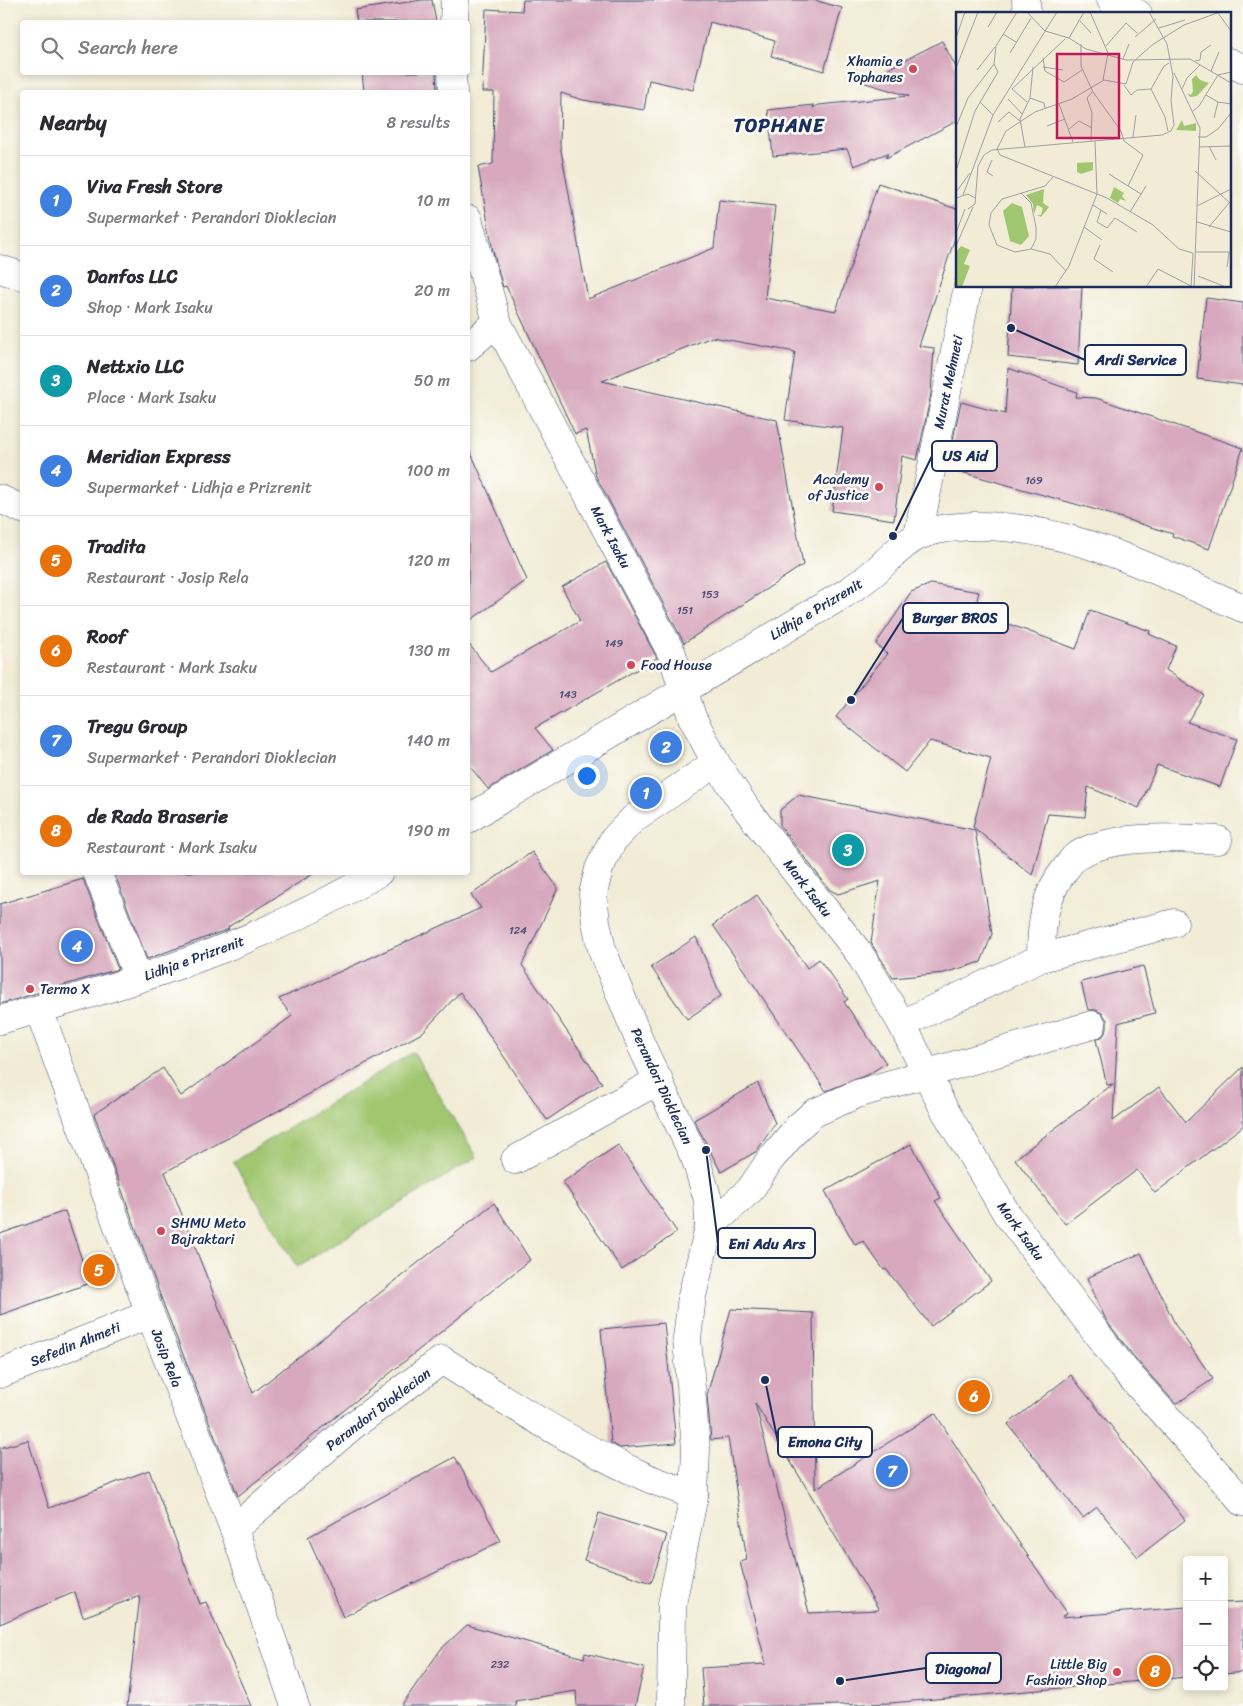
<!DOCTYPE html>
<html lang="en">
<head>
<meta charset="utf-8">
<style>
	body { margin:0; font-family:Sriracha,sans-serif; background:#f2f2f3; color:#2b2b33 }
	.controls { position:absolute; right:15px; bottom:15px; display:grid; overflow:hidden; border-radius:5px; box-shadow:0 2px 8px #0003 }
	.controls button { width:45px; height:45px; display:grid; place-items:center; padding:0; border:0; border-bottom:1px solid #e1e1e2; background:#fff; color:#2b2b33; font:25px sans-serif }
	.you { position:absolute; left:586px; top:775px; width:18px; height:18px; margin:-12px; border:4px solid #fff; border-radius:50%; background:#1a73e8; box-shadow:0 0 0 8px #1a73e833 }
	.badge { display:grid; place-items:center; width:32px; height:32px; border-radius:50%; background:#b45309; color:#fff; font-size:16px; font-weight:700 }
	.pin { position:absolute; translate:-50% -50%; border:2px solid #fff; box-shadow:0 1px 5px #0006 }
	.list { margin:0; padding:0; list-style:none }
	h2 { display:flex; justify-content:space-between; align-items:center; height:65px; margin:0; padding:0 20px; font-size:21px }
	h2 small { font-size:16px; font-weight:400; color:#7c7c81 }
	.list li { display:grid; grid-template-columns:32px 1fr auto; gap:15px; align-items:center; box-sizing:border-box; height:90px; padding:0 20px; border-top:1px solid #e1e1e2 }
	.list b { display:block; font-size:19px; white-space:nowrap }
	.list p { margin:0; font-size:16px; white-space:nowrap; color:#7c7c81 }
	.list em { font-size:16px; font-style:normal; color:#7c7c81 }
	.icon { flex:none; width:28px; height:28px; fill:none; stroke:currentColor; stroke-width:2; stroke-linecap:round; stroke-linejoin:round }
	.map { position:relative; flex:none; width:1243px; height:1706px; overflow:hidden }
	.search { position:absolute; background:#fff; box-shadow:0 2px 8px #0003; left:20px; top:20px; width:450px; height:55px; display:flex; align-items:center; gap:12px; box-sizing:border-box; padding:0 18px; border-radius:5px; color:#7c7c81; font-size:19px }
	.panel { position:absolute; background:#fff; box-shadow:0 2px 8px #0003; left:20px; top:90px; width:450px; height:785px; border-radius:5px }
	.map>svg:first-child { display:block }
	.green { fill:#a0c670; stroke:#5e7a67 }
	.building { fill:#d7a8be; fill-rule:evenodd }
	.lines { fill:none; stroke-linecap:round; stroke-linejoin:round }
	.minor-casing { stroke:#3b4b70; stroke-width:29 }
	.minor { stroke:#fff; stroke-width:28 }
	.poi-dot { fill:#d1495b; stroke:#fdfcf7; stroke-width:2 }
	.labels { text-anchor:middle; stroke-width:5; stroke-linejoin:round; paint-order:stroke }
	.number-label { font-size:11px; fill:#4a4d76 }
	.poi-label { font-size:14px; fill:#1b2f5e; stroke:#fdfcf7; text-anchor:end }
	.street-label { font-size:14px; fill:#1b2f5e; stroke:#fdfcf7 }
	.district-label { font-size:19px; font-weight:bold; letter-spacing:1px; fill:#1b2f5e; stroke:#fdfcf7 }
	.inset-road { fill:none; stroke:#9ca0a6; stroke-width:1 }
	.view { fill:#c2185b; fill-opacity:0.15; stroke:#c2185b; stroke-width:2.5 }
	.inset-edge { fill:none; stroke:#1b2f5e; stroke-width:2.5 }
	.leader { fill:none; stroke:#1b2f5e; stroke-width:2 }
	.callout-dot { fill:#1b2f5e; stroke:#fdfcf7; stroke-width:2 }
	.callout { fill:#fdfcf7; stroke:#1b2f5e; stroke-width:2 }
	.callout-label { font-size:15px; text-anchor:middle; font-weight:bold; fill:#1b2f5e }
</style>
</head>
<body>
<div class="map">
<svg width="1243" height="1706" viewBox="0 0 1243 1706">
	<rect width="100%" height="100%" fill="#fdfcf7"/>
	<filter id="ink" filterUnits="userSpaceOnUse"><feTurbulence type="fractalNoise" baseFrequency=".02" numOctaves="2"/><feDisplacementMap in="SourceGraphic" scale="10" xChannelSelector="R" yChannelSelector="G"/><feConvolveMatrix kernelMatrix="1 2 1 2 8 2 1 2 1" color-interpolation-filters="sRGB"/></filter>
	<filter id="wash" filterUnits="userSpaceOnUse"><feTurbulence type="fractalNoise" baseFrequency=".0096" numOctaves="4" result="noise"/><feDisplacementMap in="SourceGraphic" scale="20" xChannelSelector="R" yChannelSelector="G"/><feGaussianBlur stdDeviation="1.12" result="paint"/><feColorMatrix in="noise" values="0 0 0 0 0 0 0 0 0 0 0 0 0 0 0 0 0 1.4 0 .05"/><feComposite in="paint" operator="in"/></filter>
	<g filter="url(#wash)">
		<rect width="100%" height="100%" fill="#f2ecd6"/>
		<polygon class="green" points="413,1052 477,1157 297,1267 233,1162"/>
		<g id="blocks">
			<g class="building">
				<polygon points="422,0 432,0 436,22 357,22 355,10"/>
				<polygon points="523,0 814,0 842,8 824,71 771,56 775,41 710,22 693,90 649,80 644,110 583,100 561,93 560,145 588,299 714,248 719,200 775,206 765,298 836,311 878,183 957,209 957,232 919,346 934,348 931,394 917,460 902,456 894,520 832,511 843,428 785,420 795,352 712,337 602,381 777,420 803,565 684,643 596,476 586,430 575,434 506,286 503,287 493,251 478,167 493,164 494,92 482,92 486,9 522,11"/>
				<polygon points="942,41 957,69 957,121 886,158 888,153 854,166 847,149 773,156 768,110 814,105 813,108 819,105 909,96 862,82"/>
				<polygon points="362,72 436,72 437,92 364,92"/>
				<polygon points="1012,286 1082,286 1078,365 1008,357"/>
				<polygon points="1206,298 1243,303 1243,385 1197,379"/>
				<polygon points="1008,368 1077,392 1076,397 1096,398 1243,448 1209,549 1172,536 1173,534 1093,509 947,468 961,402 1005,414"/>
				<polygon points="468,446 527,580 468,622"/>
				<polygon points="606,562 657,658 535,728 553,750 488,789 468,764 468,643 491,672 580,621 562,587"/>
				<polygon points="931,584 979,592 974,611 1076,649 1090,610 1150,631 1149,634 1176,646 1166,670 1204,695 1187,722 1237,739 1220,787 1157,765 1139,808 1088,787 1085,817 1048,814 1032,875 973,827 991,758 930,741 905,772 836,717 887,654 876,644 911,592"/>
				<polygon points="798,795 975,830 992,934 981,962 944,973 893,978 871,943 880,881 838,894 830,890 780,826 780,810"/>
				<polygon points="532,852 558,888 522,965 602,1083 547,1120 460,992 422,1033 165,1172 253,1393 494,1203 530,1260 238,1496 165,1308 94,1114 163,1068 181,1096 292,1016 279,999 481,908 471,895"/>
				<polygon points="114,872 316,872 228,927 229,929 147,959"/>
				<polygon points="83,879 118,969 0,1004 0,904"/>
				<polygon points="757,895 807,968 819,959 848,999 844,1002 886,1063 869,1074 826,1091 713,925"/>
				<polygon points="696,937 721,996 687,1019 651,967"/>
				<polygon points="1143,966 1155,1013 1118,1023 1113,1121 1159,1087 1186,1122 1243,1067 1243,1126 1155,1193 1137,1170 1065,1224 1015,1159 1113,1084 1107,1085 1096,1040 1103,1036 1107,1029 1107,1020 1102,1013 1096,1010 1088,1010 1081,982"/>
				<polygon points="758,1083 775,1123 757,1151 721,1172 694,1120"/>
				<polygon points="911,1144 941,1198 935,1201 991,1281 931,1326 886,1269 884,1270 863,1241 855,1245 825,1191"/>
				<polygon points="618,1145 677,1232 622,1270 563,1182"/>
				<polygon points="65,1211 90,1283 0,1315 0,1234"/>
				<polygon points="1141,1253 1176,1326 1213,1379 1176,1404 1134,1357 1106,1320 1087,1278"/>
				<path d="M731,1309L813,1313L815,1489L935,1413L994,1506L1067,1613L1062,1617L1187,1607V1677L890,1703L812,1706H704L701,1668L766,1664L740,1562L747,1560L728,1438L711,1440L707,1395ZM755,1403L815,1502L879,1610L809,1613Z"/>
				<polygon points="664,1323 676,1443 620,1448 611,1443 601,1329"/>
				<polygon points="1071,1375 1185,1520 1138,1557 1097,1507 1083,1518 1008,1424"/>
				<polygon points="28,1440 49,1508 149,1470 200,1604 206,1602 251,1706 127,1706 140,1596 83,1617 75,1592 0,1624 0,1448"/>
				<polygon points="455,1457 501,1541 343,1617 308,1537"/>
				<polygon points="599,1513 667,1535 651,1583 584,1560"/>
				<polygon points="1243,1602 1243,1672 1224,1674 1224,1603"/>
				<polygon points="467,1625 584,1658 585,1653 644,1668 635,1706 577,1706 576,1691 515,1701 516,1706 401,1706 441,1649"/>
			</g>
		</g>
	</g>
	<g filter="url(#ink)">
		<use href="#blocks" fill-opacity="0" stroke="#3b4b70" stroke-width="1"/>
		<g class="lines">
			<g class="minor-casing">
				<g id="minor">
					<polyline points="1026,0 1027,14"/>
					<polyline points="1111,0 1138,14"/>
					<polyline points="454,22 455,0"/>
					<polyline points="1229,62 1243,69"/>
					<polyline points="452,72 453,92"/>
					<polyline points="468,219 497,322 672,654 692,717 716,763 748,811 859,953 902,1024 944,1109 1007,1214 1122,1367 1243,1502"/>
					<polyline points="0,269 22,276"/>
					<polyline points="468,347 497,322"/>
					<polyline points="0,499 22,509"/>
					<polyline points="918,536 968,286"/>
					<path d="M468,819L844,594C853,588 863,582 872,574C887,562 900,545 918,536C936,528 955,527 974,526C1069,524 1157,572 1243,608"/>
					<polyline points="97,872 138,978"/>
					<path d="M1041,958C1041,924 1044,895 1066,868C1069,865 1072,859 1076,856C1112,833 1177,838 1218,840"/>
					<polyline points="39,1010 150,1314 234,1529 295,1706"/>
					<path d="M0,1020C130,984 263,943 379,872"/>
					<polyline points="902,1024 1041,958 1174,923"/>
					<polyline points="515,1160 659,1080"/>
					<polyline points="709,1227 750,1190 770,1160 798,1127 814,1113 857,1094 1092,1025"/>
					<polyline points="0,1374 150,1314"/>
					<path d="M234,1529L351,1427L442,1360C506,1401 569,1442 637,1473C655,1482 675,1488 694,1495"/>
					<polyline points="671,1706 672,1604 694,1495 696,1449 687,1339 692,1296 709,1227 708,1200 696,1160 642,1047 602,950 596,922 593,894 599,869 613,840 634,818 716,763"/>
				</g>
			</g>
			<use href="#minor" class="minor"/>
		</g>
	</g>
	<g class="poi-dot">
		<circle cx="913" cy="69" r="5"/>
		<circle cx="879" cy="487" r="5"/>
		<circle cx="631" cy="665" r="5"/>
		<circle cx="30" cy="989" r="5"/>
		<circle cx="161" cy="1231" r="5"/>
		<circle cx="1117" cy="1672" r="5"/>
	</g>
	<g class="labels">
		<g class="number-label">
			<text x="1034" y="484">169</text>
			<text x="710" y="598">153</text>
			<text x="685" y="614">151</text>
			<text x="614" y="647">149</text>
			<text x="568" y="698">143</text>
			<text x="518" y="934">124</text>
			<text x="500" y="1668">232</text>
		</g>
		<g class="poi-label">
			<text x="903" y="66">Xhamia e<tspan x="903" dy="16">Tophanes</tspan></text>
			<text x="869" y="484">Academy<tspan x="869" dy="16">of Justice</tspan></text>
			<text x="641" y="670" text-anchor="start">Food House</text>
			<text x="40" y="994" text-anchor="start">Termo X</text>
			<text x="171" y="1228" text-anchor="start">SHMU Meto<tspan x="171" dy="16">Bajraktari</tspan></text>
			<text x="1107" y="1669">Little Big<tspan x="1107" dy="16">Fashion Shop</tspan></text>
		</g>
		<g class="street-label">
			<text transform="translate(948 382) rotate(-78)" y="5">Murat Mehmeti</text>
			<text transform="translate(611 537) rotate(62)" y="5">Mark Isaku</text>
			<text transform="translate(816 609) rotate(-31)" y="5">Lidhja e Prizrenit</text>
			<text transform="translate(808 888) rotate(52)" y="5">Mark Isaku</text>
			<text transform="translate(194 958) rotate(-20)" y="5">Lidhja e Prizrenit</text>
			<text transform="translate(662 1086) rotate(65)" y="5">Perandori Dioklecian</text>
			<text transform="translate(1021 1231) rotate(54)" y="5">Mark Isaku</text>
			<text transform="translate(75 1344) rotate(-22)" y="5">Sefedin Ahmeti</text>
			<text transform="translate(167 1358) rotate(69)" y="5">Josip Rela</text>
			<text transform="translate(378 1409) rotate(-37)" y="5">Perandori Dioklecian</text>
		</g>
		<g class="district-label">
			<text x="779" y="132">TOPHANE</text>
		</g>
	</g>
	<g transform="translate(956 12)">
		<rect width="275" height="275" fill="#f2ecd6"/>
		<path d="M240,63L244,68L253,71L241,84L234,85L231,81L235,83L237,79L236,67ZM226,108L228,114L240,111V119L220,118ZM137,150V158L125,162L121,160V151ZM158,175L168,181L166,184L170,189L164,187L162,191L154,186ZM88,177L87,191L93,195L85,205L81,203H85L87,196L81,193L78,202L77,192L70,183ZM56,191L66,195L73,224L65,233L54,229L47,199ZM5,234L14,238L8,252L14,254L6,275H0V240Z" fill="#a0c670"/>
		<path class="inset-road" d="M71,0L89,19L113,26L130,37L170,48L234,47L275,71M134,0L152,41L147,68M262,1L275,19M124,9L135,21M32,15L41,0M203,16L229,8M47,22L60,30M179,25L200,7M0,26L9,0M113,26L128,0M125,32V54L137,80L165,119L168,129L187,143L172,174M150,34L170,11L181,21M54,41L75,6M87,46L89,59L108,70L126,58M167,47L173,32M239,49L244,48L245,40L255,33M87,55L107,58M0,56L22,0M21,58L39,35M255,59L263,40M218,61L244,116L238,275M168,73L175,83L181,78L195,77M226,77L231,66L244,53M250,83L262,90L275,92M74,86L88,91L89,96M52,87L66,102M24,90L37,103M71,90L56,77L109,27M103,92L117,130M237,99L243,94L262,63L275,60M258,106L262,90M42,110L53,100L64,109M91,114L109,107M0,115L12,86L38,52L40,34L61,0M113,117L123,109L136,116M212,119L209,105L195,77L208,54L213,51M177,125L180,103M242,125H250L262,117L275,101M135,129L136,101L131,86L136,80M253,134L260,148M69,135L64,107L74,86L77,55M243,135L275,134M36,148L31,160L37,164M0,159L19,99L42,60L38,52M239,159L275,192M153,162L185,182M98,164L89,174L46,187L35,201L33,213L41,233L59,240L75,237L94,242L110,259M0,180L14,161M65,181L75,191L80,215V227L75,237M7,183L37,103L101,0M0,186L12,182L19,186M137,193L151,202M241,194L275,177M12,197L19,192L22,154L28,143L36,138L206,123L215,119L218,113L215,89L217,64L211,32L193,0M145,198L141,210L151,216L159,206L181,220M174,200L190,174M241,210L275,220M128,215L146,228M253,215L273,191M0,221L9,197M144,233L138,247L157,260M0,234L17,195M239,240H275M237,241L223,237L197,213L151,186L44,143L41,137L50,119L79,100L116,87L148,68L170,72L177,50L196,33L228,13L264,0M271,255L273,240M242,264L270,275M99,275L113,254L141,182L139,129M190,275L202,257L235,274M235,275L237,241"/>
		<path class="view" d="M101,42H163V126H101Z"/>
		<rect width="275" height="275" class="inset-edge"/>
	</g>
	<path class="leader" d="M1011 328L1085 360M893 536L932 456M851 700L903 618M706 1150L718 1243M765 1380L778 1442M840 1681L926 1668"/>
	<g class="callout-dot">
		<circle cx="1011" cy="328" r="5"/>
		<circle cx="893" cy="536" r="5"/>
		<circle cx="851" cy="700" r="5"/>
		<circle cx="706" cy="1150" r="5"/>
		<circle cx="765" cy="1380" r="5"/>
		<circle cx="840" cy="1681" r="5"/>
	</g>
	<g class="callout">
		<rect x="1085" y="345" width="101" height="30" rx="5"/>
		<rect x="932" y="441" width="65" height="30" rx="5"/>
		<rect x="903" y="603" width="105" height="30" rx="5"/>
		<rect x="718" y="1228" width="97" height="30" rx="5"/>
		<rect x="778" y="1427" width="94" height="30" rx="5"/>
		<rect x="926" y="1653" width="75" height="30" rx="5"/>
	</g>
	<g class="callout-label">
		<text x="1136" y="365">Ardi Service</text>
		<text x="965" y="461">US Aid</text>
		<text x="955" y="623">Burger BROS</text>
		<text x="767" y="1249">Eni Adu Ars</text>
		<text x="825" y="1447">Emona City</text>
		<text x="963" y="1674">Diagonal</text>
	</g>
</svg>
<div class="controls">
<button>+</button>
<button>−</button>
<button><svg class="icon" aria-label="locate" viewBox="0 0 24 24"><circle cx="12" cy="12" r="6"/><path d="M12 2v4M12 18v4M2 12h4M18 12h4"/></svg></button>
</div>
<div class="you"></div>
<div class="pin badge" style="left:646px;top:793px;background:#3f7fe0">1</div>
<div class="pin badge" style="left:666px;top:747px;background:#3f7fe0">2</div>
<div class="pin badge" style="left:848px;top:850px;background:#0f9aa8">3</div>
<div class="pin badge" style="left:77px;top:946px;background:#3f7fe0">4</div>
<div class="pin badge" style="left:99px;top:1270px;background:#e8710a">5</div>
<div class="pin badge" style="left:974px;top:1396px;background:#e8710a">6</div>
<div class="pin badge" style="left:892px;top:1471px;background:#3f7fe0">7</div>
<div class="pin badge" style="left:1155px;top:1671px;background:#e8710a">8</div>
<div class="search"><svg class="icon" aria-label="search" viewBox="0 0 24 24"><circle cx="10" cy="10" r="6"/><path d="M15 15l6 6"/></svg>Search here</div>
<section class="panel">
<h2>Nearby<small>8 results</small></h2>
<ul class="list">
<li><span class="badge" style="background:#3f7fe0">1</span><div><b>Viva Fresh Store</b><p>Supermarket · Perandori Dioklecian</p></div><em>10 m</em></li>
<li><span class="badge" style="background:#3f7fe0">2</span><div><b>Danfos LLC</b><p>Shop · Mark Isaku</p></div><em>20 m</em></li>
<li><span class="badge" style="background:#0f9aa8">3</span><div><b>Nettxio LLC</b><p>Place · Mark Isaku</p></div><em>50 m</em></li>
<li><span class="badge" style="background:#3f7fe0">4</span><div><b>Meridian Express</b><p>Supermarket · Lidhja e Prizrenit</p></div><em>100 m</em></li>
<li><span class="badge" style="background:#e8710a">5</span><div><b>Tradita</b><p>Restaurant · Josip Rela</p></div><em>120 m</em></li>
<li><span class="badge" style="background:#e8710a">6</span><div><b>Roof</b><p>Restaurant · Mark Isaku</p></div><em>130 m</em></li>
<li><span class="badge" style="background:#3f7fe0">7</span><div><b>Tregu Group</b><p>Supermarket · Perandori Dioklecian</p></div><em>140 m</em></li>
<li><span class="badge" style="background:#e8710a">8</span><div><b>de Rada Braserie</b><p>Restaurant · Mark Isaku</p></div><em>190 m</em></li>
</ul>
</section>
</div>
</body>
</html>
